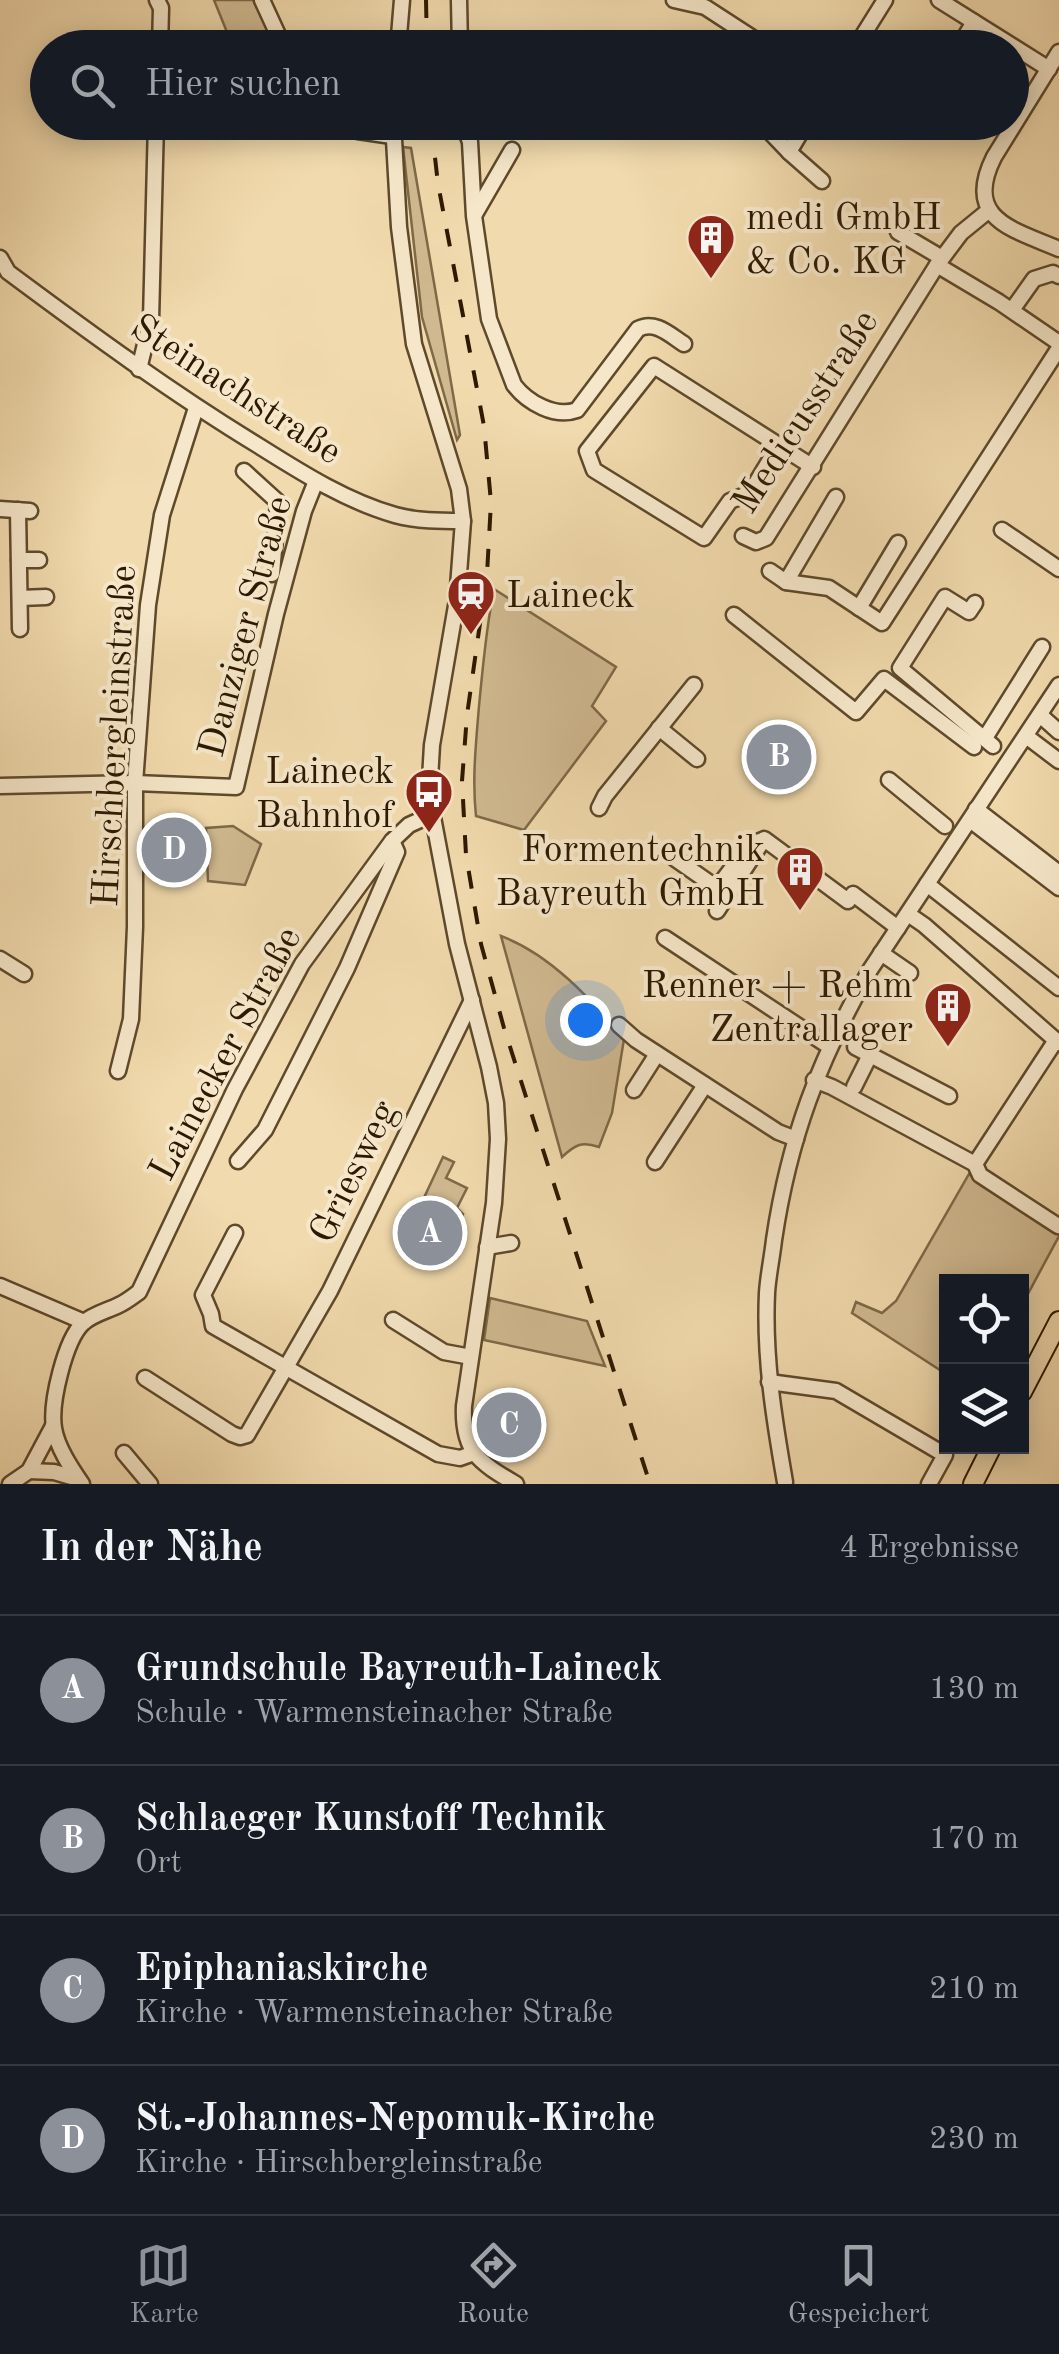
<!DOCTYPE html>
<html lang="de">
<head>
<meta charset="utf-8">
<style>
	body { margin:0; font-family:"Old Standard TT",serif; background:#20242c; color:#f1f3f6 }
	.controls { position:absolute; right:30px; bottom:30px; display:grid; overflow:hidden; border-radius:0px; box-shadow:0 5px 25px #0003 }
	.controls button { width:90px; height:90px; display:grid; place-items:center; padding:0; border:0; border-bottom:2px solid #363941; background:#171b24; color:#f1f3f6; font:50px sans-serif }
	.you { position:absolute; left:585px; top:1020px; width:35px; height:35px; margin:-25px; border:8px solid #fff; border-radius:50%; background:#1a73e8; box-shadow:0 0 0 15px #1a73e833 }
	.badge { display:grid; place-items:center; width:65px; height:65px; border-radius:50%; background:#8c9099; color:#fff; font-size:32px; font-weight:700 }
	.pin { position:absolute; translate:-50% -50%; border:5px solid #fff; box-shadow:0 2px 10px #0006 }
	.list { margin:0; padding:0; list-style:none }
	h2 { display:flex; justify-content:space-between; align-items:center; height:130px; margin:0; padding:0 40px; font-size:42px }
	h2 small { font-size:32px; font-weight:400; color:#9ea1a6 }
	.list li { display:grid; grid-template-columns:65px 1fr auto; gap:30px; align-items:center; box-sizing:border-box; height:150px; padding:0 40px; border-top:2px solid #363941 }
	.list b { display:block; font-size:38px; white-space:nowrap }
	.list p { margin:0; font-size:32px; white-space:nowrap; color:#9ea1a6 }
	.list em { font-size:32px; font-style:normal; color:#9ea1a6 }
	.icon { flex:none; width:55px; height:55px; fill:none; stroke:currentColor; stroke-width:2; stroke-linecap:round; stroke-linejoin:round }
	.map { position:relative; flex:none; width:1059px; height:1484px; overflow:hidden }
	.search { position:absolute; background:#171b24; box-shadow:0 5px 25px #0003; left:30px; right:30px; top:30px; height:110px; display:flex; align-items:center; gap:25px; box-sizing:border-box; padding:0 35px; border-radius:55px; color:#9ea1a6; font-size:38px }
	.sheet { height:730px; background:#171b24 }
	nav { display:flex; justify-content:space-around; align-items:center; box-sizing:border-box; height:140px; border-top:2px solid #363941; background:#171b24; font-size:28px; color:#9ea1a6 }
	nav a { display:grid; justify-items:center; gap:5px }
	nav .on { color:#8c9099 }
	.map>svg:first-child { display:block }
	.green { fill:#d0b990; stroke:#7e6948; stroke-width:2.5 }
	.lines { fill:none; stroke-linecap:round; stroke-linejoin:round }
	.minor-casing { stroke:#5e492b; stroke-width:19 }
	.major-casing { stroke:#2d1900; stroke-width:22 }
	.minor { stroke:#f6e7ca; stroke-width:14 }
	.major { stroke:#f1daad; stroke-width:18 }
	.rail { stroke:#2d1900; stroke-width:4; stroke-dasharray:18 18; stroke-linecap:butt }
	.labels { text-anchor:middle; stroke-width:8; stroke-linejoin:round; paint-order:stroke }
	.poi-label { font-size:38px; fill:#2d1900; stroke:#f6e7ca; text-anchor:end }
	.street-label { font-size:38px; fill:#2d1900; stroke:#f6e7ca }
</style>
</head>
<body>
<div class="map">
<svg width="1059" height="1484" viewBox="0 0 1059 1484">
	<rect width="100%" height="100%" fill="#f1daad"/>
	<filter id="stains"><feTurbulence type="fractalNoise" baseFrequency=".002" numOctaves="4"/><feColorMatrix values="0 0 0 0 .2 0 0 0 0 .09 0 0 0 0 .02 0 0 0 .5 -.17"/></filter>
	<radialGradient id="worn" r=".72"><stop offset=".6" stop-color="#630" stop-opacity="0"/><stop offset="1" stop-color="#630" stop-opacity=".3"/></radialGradient>
	<g class="green">
		<polygon points="214,0 253,0 276,47 233,47"/>
		<polygon points="403,147 411,148 460,435 457,440 422,317"/>
		<path d="M494,589L616,667L592,706L606,721L524,830L476,816C472,779 476,743 479,706C483,666 486,628 494,589Z"/>
		<polygon points="233,826 261,844 245,885 208,881 206,828"/>
		<path d="M501,936C550,954 591,999 624,1039L612,1113L599,1147C581,1141 575,1145 562,1157Z"/>
		<polygon points="443,1157 454,1162 446,1178 467,1188 457,1208 463,1214 457,1227 449,1227 440,1246 408,1232"/>
		<polygon points="969,1174 1059,1230 1059,1236 1022,1305 1022,1282 946,1282 946,1374 852,1313 856,1302 882,1313 896,1301"/>
		<polygon points="490,1298 587,1321 605,1366 484,1340"/>
	</g>
	<g class="lines">
		<g class="minor-casing">
			<g id="minor">
				<polyline points="157,0 161,8 160,48"/>
				<polyline points="262,0 284,48"/>
				<polyline points="459,0 460,48"/>
				<polyline points="674,0 705,7 768,48"/>
				<polyline points="939,0 1049,69"/>
				<polyline points="960,45 974,22"/>
				<polyline points="398,48 402,0"/>
				<polyline points="855,48 885,0"/>
				<path d="M1059,52L994,157C963,219 1012,229 1059,249"/>
				<polyline points="333,122 358,131 392,136"/>
				<path d="M393,122L399,227L414,344L459,489L463,521L457,600L432,745L429,796L457,944L489,1067L496,1103L498,1139L494,1203L464,1406C462,1452 479,1462 516,1484"/>
				<path d="M463,122L470,142L474,216L489,319L514,385C528,403 555,418 577,410L638,329C655,320 670,335 684,344"/>
				<polyline points="768,130 789,152 822,181"/>
				<polyline points="789,152 807,122"/>
				<polyline points="475,214 512,150"/>
				<polyline points="898,232 942,258"/>
				<path d="M0,258L8,272C90,333 172,393 259,446C302,473 346,501 395,515C417,521 440,521 463,521"/>
				<polyline points="937,265 999,302 1059,343"/>
				<polyline points="1012,310 1034,279 1053,273 1059,276"/>
				<polyline points="139,369 151,320 156,122"/>
				<polyline points="779,445 750,493 730,501 704,538 594,470 587,451 654,366 813,467"/>
				<polyline points="244,471 278,502 272,574"/>
				<polyline points="836,497 786,582 829,588 882,623 1059,348"/>
				<polyline points="0,509 30,511"/>
				<polyline points="18,510 20,629"/>
				<polyline points="1002,530 1059,569"/>
				<polyline points="743,536 756,542 766,538 937,265 961,233 988,211"/>
				<polyline points="19,560 39,560"/>
				<polyline points="770,571 786,582"/>
				<polyline points="20,598 46,597"/>
				<polyline points="975,603 969,612 945,597 900,668 993,746"/>
				<polyline points="859,608 898,543"/>
				<polyline points="734,615 856,712 884,679 974,747"/>
				<polyline points="1040,715 1059,732"/>
				<polyline points="659,728 697,759"/>
				<polyline points="1026,736 1059,761"/>
				<polyline points="985,738 1042,647"/>
				<polyline points="889,780 945,826"/>
				<polyline points="0,786 135,783 236,787 276,614 304,511 316,481"/>
				<polyline points="599,808 605,796 694,685"/>
				<polyline points="976,809 1059,873"/>
				<polyline points="970,820 1059,888"/>
				<polyline points="674,858 717,888 751,843 764,840"/>
				<polyline points="927,884 1059,988"/>
				<polyline points="717,911 764,839 848,901 853,894 898,928"/>
				<polyline points="908,914 924,925 1059,1043"/>
				<polyline points="665,938 830,1047"/>
				<polyline points="881,953 910,973"/>
				<polyline points="0,959 24,974"/>
				<polyline points="619,1025 636,1040 778,1132 796,1139"/>
				<polyline points="855,1047 949,1096"/>
				<polyline points="118,1071 131,1019 135,927 135,783 148,605 162,515 196,408"/>
				<polyline points="814,1080 832,1087 975,1164 980,1175 1058,1226 1059,1225"/>
				<polyline points="854,1087 870,1055"/>
				<polyline points="634,1090 657,1054"/>
				<polyline points="238,1161 265,1130 347,968 397,852 392,841"/>
				<polyline points="655,1162 705,1085"/>
				<polyline points="975,1164 1056,1040"/>
				<polyline points="235,1233 203,1295 211,1314 213,1326 438,1454 460,1458 474,1453"/>
				<polyline points="487,1247 511,1243"/>
				<polyline points="0,1286 84,1322"/>
				<polyline points="393,1320 444,1352 471,1357"/>
				<polyline points="145,1378 232,1434 240,1437 247,1435 330,1291 472,1000"/>
				<polyline points="769,1382 836,1391 945,1455 929,1484"/>
				<polyline points="124,1453 150,1484"/>
				<polyline points="29,1471 54,1472 78,1479"/>
				<path d="M785,1482C774,1419 764,1357 767,1293C768,1276 772,1258 774,1240C789,1138 819,1060 870,970L1059,685"/>
				<polyline points="10,1484 29,1471 53,1426"/>
				<path d="M82,1484C71,1468 57,1447 54,1428C50,1403 65,1340 83,1323C93,1314 107,1311 119,1305C126,1302 132,1297 139,1292L235,1089L302,964L392,841L409,825L431,815"/>
			</g>
		</g>
		<g class="major-casing">
			<g id="major">
				<polyline points="1022,1392 1059,1321"/>
				<polyline points="973,1484 992,1446"/>
			</g>
		</g>
		<use href="#minor" class="minor"/>
		<use href="#major" class="major"/>
		<g class="rail">
			<polyline points="426,0 427,48"/>
			<polyline points="431,122 438,184 484,426 491,502 487,574 467,715 462,781 466,855 481,944 504,1028 650,1484"/>
		</g>
	</g>
	<defs>
		<g id="building-pin" transform="scale(2.5)"><path d="M0 17L-7.5 6A9.5 9.5 0 1 1 7.5 6Z" fill="#8f2418" stroke="#f6e7ca"/><path d="M-4-6H4V6H1V3H-1V6H-4ZM-2.5-4.3h1.7v1.8h-1.7ZM.8-4.3h1.7v1.8H.8ZM-2.5-1h1.7V.8h-1.7ZM.8-1h1.7V.8H.8Z" fill="#fff"/></g>
		<g id="station-pin" transform="scale(2.5)"><path d="M0 17L-7.5 6A9.5 9.5 0 1 1 7.5 6Z" fill="#8f2418" stroke="#f6e7ca"/><path d="M-3-6H3Q5-6 5-4V2Q5 4 3 4L4.5 6H3L1.5 4h-3L-3 6H-4.5L-3 4Q-5 4-5 2V-4Q-5-6-3-6ZM-3.5-4v3h7v-3ZM-3.5 1v1.5H-2V1ZM2 1v1.5H3.5V1Z" fill="#fff"/></g>
		<g id="bus-pin" transform="scale(2.5)"><path d="M0 17L-7.5 6A9.5 9.5 0 1 1 7.5 6Z" fill="#8f2418" stroke="#f6e7ca"/><path d="M-5-6H5V4H4V6H2V4H-2V6H-4V4H-5ZM-3.5-4V0h7V-4ZM-3.5 1.2v1.5H-2V1.2ZM2 1.2v1.5H3.5V1.2Z" fill="#fff"/></g>
	</defs>
	<g fill-rule="evenodd">
		<use href="#building-pin" x="711" y="238"/>
		<use href="#station-pin" x="471" y="594"/>
		<use href="#bus-pin" x="429" y="792"/>
		<use href="#building-pin" x="800" y="870"/>
		<use href="#building-pin" x="948" y="1006"/>
	</g>
	<g class="labels">
		<g class="poi-label">
			<text x="746" y="229" text-anchor="start">medi GmbH<tspan x="746" dy="44">&amp; Co. KG</tspan></text>
			<text x="506" y="607" text-anchor="start">Laineck</text>
			<text x="394" y="783">Laineck<tspan x="394" dy="44">Bahnhof</tspan></text>
			<text x="765" y="861">Formentechnik<tspan x="765" dy="44">Bayreuth GmbH</tspan></text>
			<text x="913" y="997">Renner + Rehm<tspan x="913" dy="44">Zentrallager</tspan></text>
		</g>
		<g class="street-label">
			<text transform="translate(237 388) rotate(33)" y="13">Steinachstraße</text>
			<text transform="translate(804 411) rotate(-57)" y="13">Medicusstraße</text>
			<text transform="translate(244 626) rotate(-75)" y="13">Danziger Straße</text>
			<text transform="translate(113 736) rotate(-87)" y="13">Hirschbergleinstraße</text>
			<text transform="translate(224 1053) rotate(-62)" y="13">Lainecker Straße</text>
			<text transform="translate(352 1171) rotate(-64)" y="13">Griesweg</text>
		</g>
	</g>
	<rect width="100%" height="100%" filter="url(#stains)"/>
	<rect width="100%" height="100%" fill="url(#worn)"/>
</svg>
<div class="controls">
<button><svg class="icon" aria-label="locate" viewBox="0 0 24 24"><circle cx="12" cy="12" r="6"/><path d="M12 2v4M12 18v4M2 12h4M18 12h4"/></svg></button>
<button><svg class="icon" aria-label="layers" viewBox="0 0 24 24"><path d="M12 4l9 5-9 5-9-5zM3 14l9 5 9-5"/></svg></button>
</div>
<div class="you"></div>
<div class="pin badge" style="left:430px;top:1233px">A</div>
<div class="pin badge" style="left:779px;top:757px">B</div>
<div class="pin badge" style="left:509px;top:1425px">C</div>
<div class="pin badge" style="left:174px;top:850px">D</div>
<div class="search"><svg class="icon" aria-label="search" viewBox="0 0 24 24"><circle cx="10" cy="10" r="6"/><path d="M15 15l6 6"/></svg>Hier suchen</div>
</div>
<section class="sheet">
<h2>In der Nähe<small>4 Ergebnisse</small></h2>
<ul class="list">
<li><span class="badge">A</span><div><b>Grundschule Bayreuth-Laineck</b><p>Schule · Warmensteinacher Straße</p></div><em>130 m</em></li>
<li><span class="badge">B</span><div><b>Schlaeger Kunstoff Technik</b><p>Ort</p></div><em>170 m</em></li>
<li><span class="badge">C</span><div><b>Epiphaniaskirche</b><p>Kirche · Warmensteinacher Straße</p></div><em>210 m</em></li>
<li><span class="badge">D</span><div><b>St.-Johannes-Nepomuk-Kirche</b><p>Kirche · Hirschbergleinstraße</p></div><em>230 m</em></li>
</ul>
</section>
<nav>
<a class="on"><svg class="icon" aria-label="map" viewBox="0 0 24 24"><path d="M3 6l6-2 6 2 6-2v14l-6 2-6-2-6 2zM9 4v14M15 6v14"/></svg>Karte</a>
<a><svg class="icon" aria-label="directions" viewBox="0 0 24 24"><path d="M12 3l9 9-9 9-9-9zM9 14v-3h6M13 9l2 2-2 2"/></svg>Route</a>
<a><svg class="icon" aria-label="saved" viewBox="0 0 24 24"><path d="M7 4h10v16l-5-4-5 4z"/></svg>Gespeichert</a>
</nav>
</body>
</html>
